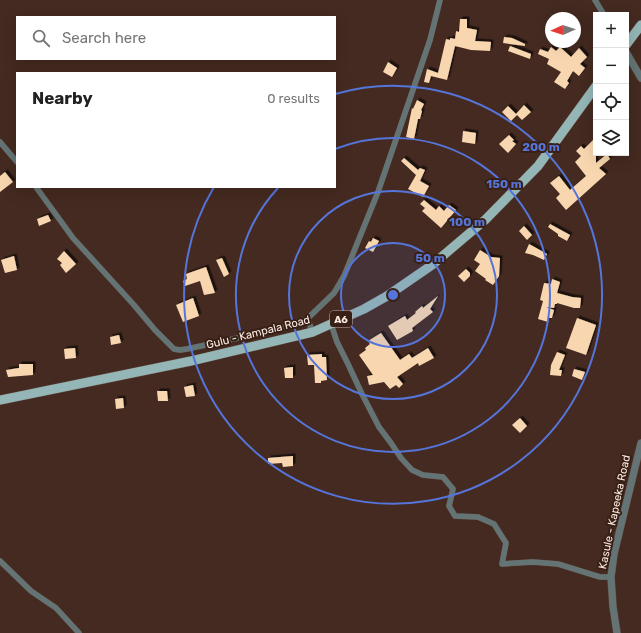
<!DOCTYPE html>
<html lang="en">
<head>
<meta charset="utf-8">
<style>
	body { margin:0; font-family:Rubik,sans-serif; background:#f6f6f6; color:#222 }
	.controls { position:absolute; right:12px; top:12px; display:grid; overflow:hidden; border-radius:0px; box-shadow:0 4px 16px #0002 }
	.controls button { width:36px; height:36px; display:grid; place-items:center; padding:0; border:0; border-bottom:1px solid #e0e0e0; background:#fff; color:#222; font:20px sans-serif }
	.compass { position:absolute; left:545px; top:12px; width:36px; height:36px; border-radius:50%; background:#fff; box-shadow:0 4px 16px #0002; rotate:267deg }
	.list { margin:0; padding:0; list-style:none }
	h2 { display:flex; justify-content:space-between; align-items:center; height:52px; margin:0; padding:0 16px; font-size:17px }
	h2 small { font-size:13px; font-weight:400; color:#767676 }
	.icon { flex:none; width:22px; height:22px; fill:none; stroke:currentColor; stroke-width:2; stroke-linecap:round; stroke-linejoin:round }
	.map { position:relative; flex:none; width:641px; height:633px; overflow:hidden }
	.search { position:absolute; background:#fff; box-shadow:0 4px 16px #0002; left:16px; top:16px; width:320px; height:44px; display:flex; align-items:center; gap:10px; box-sizing:border-box; padding:0 14px; border-radius:0px; color:#767676; font-size:15px }
	.panel { position:absolute; background:#fff; box-shadow:0 4px 16px #0002; left:16px; top:72px; width:320px; height:116px; border-radius:0px }
	.map>svg:first-child { display:block }
	.building { fill:#f8d7b0; filter:url(#shadow) }
	.lines { fill:none; stroke-linecap:round; stroke-linejoin:round }
	.minor-casing { stroke:#61493f; stroke-width:6 }
	.tertiary-casing { stroke:#61493f; stroke-width:8 }
	.primary-casing { stroke:#61493f; stroke-width:10 }
	.minor { stroke:#647474; stroke-width:5.5 }
	.tertiary { stroke:#647474; stroke-width:7 }
	.primary { stroke:#94b6b6; stroke-width:9 }
	.ring { fill:none; stroke:#5575db; stroke-width:2 }
	.labels { text-anchor:middle; stroke-width:4; stroke-linejoin:round; paint-order:stroke }
	.shield { fill:#392016; stroke:#c2aea6; stroke-width:1 }
	.shield-label { font-size:10px; font-weight:bold; fill:#fcebe4 }
	.street-label { font-size:11px; fill:#fcebe4; stroke:#392016 }
	.centre { fill:#5575db; stroke:#392016; stroke-width:2 }
	.ring-label { font-size:12px; text-anchor:middle; font-weight:bold; fill:#5575db; stroke:#392016; stroke-width:4; stroke-linejoin:round; paint-order:stroke }
</style>
</head>
<body>
<div class="map">
<svg width="641" height="633" viewBox="0 0 641 633">
	<defs>
		<filter id="shadow"><feDropShadow dx="2.5" dy="-2.5" stdDeviation="0" flood-color="#0009"/></filter>
	</defs>
	<rect width="100%" height="100%" fill="#442a20"/>
	<g class="building">
		<polygon points="460,19 467,19 467,28 477,30 475,41 491,42 490,51 471,50 455,46 447,80 431,76 429,83 424,82 427,69 438,73 446,39 450,40 450,38 455,39 456,31 459,32"/>
		<polygon points="504,37 512,38 525,44 525,46 503,43"/>
		<polygon points="510,46 531,54 530,59 508,51"/>
		<polygon points="551,47 556,51 560,47 571,57 579,48 587,57 580,64 585,68 579,76 573,71 567,81 569,83 565,89 554,82 561,72 547,64 549,59 538,54 540,49 548,52"/>
		<polygon points="388,62 397,68 392,77 383,72"/>
		<polygon points="417,100 424,104 421,110 422,111 420,119 418,119 414,139 406,137 412,108 413,109"/>
		<polygon points="524,105 531,112 522,120 517,115 511,121 502,112 508,106 516,114"/>
		<polygon points="463,131 476,133 475,144 462,142"/>
		<polygon points="509,135 514,140 512,141 516,144 508,153 499,144"/>
		<polygon points="596,137 596,163 607,154 610,159 599,168 606,174 566,210 556,198 560,194 550,183 559,176 570,190 586,176 575,162 581,156 576,151 581,146 584,149"/>
		<polygon points="404,158 418,170 420,168 425,170 420,181 429,186 423,197 408,189 416,175 401,161"/>
		<polygon points="5,172 13,182 0,192 0,176"/>
		<polygon points="424,200 436,210 439,206 444,211 449,205 456,210 441,228 422,211 425,208 420,204"/>
		<polygon points="48,215 51,221 39,226 37,219"/>
		<polygon points="550,224 570,235 567,241 558,236 558,234 548,227"/>
		<polygon points="524,226 532,235 527,240 519,231"/>
		<polygon points="373,238 379,241 373,252 365,248 369,241 371,242"/>
		<polygon points="529,244 547,254 544,260 533,255 525,253"/>
		<polygon points="480,250 491,257 500,258 499,276 493,285 485,280 486,279 475,271 480,264 474,260"/>
		<polygon points="64,251 76,264 66,273 60,265 62,263 57,259"/>
		<polygon points="14,256 17,270 5,273 1,260"/>
		<polygon points="222,258 229,274 224,277 216,260"/>
		<polygon points="206,267 215,293 204,295 200,281 185,286 183,281 187,279 186,274"/>
		<polygon points="466,269 470,273 470,276 464,282 458,276"/>
		<polygon points="552,279 560,282 557,293 572,297 581,298 580,308 574,308 557,303 557,304 555,304 554,308 546,307 554,310 552,318 549,318 548,322 538,319 543,301 540,300 544,283 551,284"/>
		<polygon points="438,296 430,309 433,312 412,328 413,331 397,340 388,326 405,316 407,320 416,313 415,312 422,306 423,308"/>
		<polygon points="193,298 199,316 183,322 176,305"/>
		<polygon points="577,318 596,325 586,355 566,348"/>
		<polygon points="381,333 400,360 409,354 412,358 428,348 434,358 419,366 418,363 397,377 403,384 399,388 396,385 390,389 384,382 369,385 367,376 373,375 359,355 366,350 365,348 370,344 368,341"/>
		<polygon points="119,335 121,343 111,345 110,337"/>
		<polygon points="75,348 76,358 65,359 64,349"/>
		<polygon points="557,352 565,355 559,370 562,370 561,376 550,375 551,365"/>
		<polygon points="322,354 322,357 326,357 327,380 321,381 321,383 315,383 314,365 308,365 307,355"/>
		<polygon points="19,364 33,364 33,375 8,377 6,370 19,368"/>
		<polygon points="293,367 293,378 285,378 284,368"/>
		<polygon points="574,369 585,372 582,380 572,376"/>
		<polygon points="193,385 195,396 186,397 184,387"/>
		<polygon points="157,391 167,391 168,401 158,401"/>
		<polygon points="123,398 124,408 116,409 115,399"/>
		<polygon points="520,418 527,426 520,433 512,425"/>
		<polygon points="293,456 293,466 283,467 282,463 268,464 268,458"/>
	</g>
	<g class="lines">
		<g class="minor-casing">
			<g id="minor">
				<polyline points="595,0 604,15"/>
				<polyline points="0,142 17,162"/>
				<polyline points="36,187 73,238 134,305 155,330 174,349 180,350 187,349 270,331 307,319"/>
				<polyline points="331,324 337,342 348,364 362,394 379,427 391,443 401,458 412,470 423,475 443,477 453,489 449,506 455,516 478,517 494,524 506,543 502,564 533,562 558,564 600,577 611,577"/>
				<polyline points="313,332 307,319 334,293 344,276 378,192 430,40 440,0"/>
				<polyline points="0,561 31,591 56,608 79,633"/>
			</g>
		</g>
		<g class="tertiary-casing">
			<g id="tertiary">
				<polyline points="626,52 641,78"/>
				<polyline points="617,633 613,607 611,577 614,554 641,443"/>
			</g>
		</g>
		<g class="primary-casing">
			<g id="primary">
				<polyline points="626,45 641,25"/>
				<polyline points="0,400 191,361 313,332 364,309 387,296 432,265 485,220 538,166 596,86"/>
			</g>
		</g>
		<use href="#minor" class="minor"/>
		<use href="#tertiary" class="tertiary"/>
		<use href="#primary" class="primary"/>
	</g>
	<circle cx="393" cy="295" r="52" fill="#5575db" fill-opacity=".12"/>
	<g class="ring">
		<circle cx="393" cy="295" r="52"/>
		<circle cx="393" cy="295" r="104"/>
		<path d="M335 149A157 157 0 1 1 278 188"/>
		<path d="M335 94A209 209 0 1 1 214 187"/>
	</g>
	<g class="labels">
		<rect class="shield" x="330" y="311" width="22" height="16" rx="3"/>
		<g class="shield-label">
			<text x="341" y="323">A6</text>
		</g>
		<g class="street-label">
			<text transform="translate(258 332) rotate(-14)" y="4">Gulu - Kampala Road</text>
			<text transform="translate(614 512) rotate(-78)" y="4">Kasule - Kapeeka Road</text>
		</g>
	</g>
	<circle cx="393" cy="295" r="6" class="centre"/>
	<g class="ring-label">
		<text x="541" y="151">200 m</text>
		<text x="504" y="188">150 m</text>
		<text x="467" y="226">100 m</text>
		<text x="430" y="262">50 m</text>
	</g>
</svg>
<div class="controls">
<button>+</button>
<button>−</button>
<button><svg class="icon" aria-label="locate" viewBox="0 0 24 24"><circle cx="12" cy="12" r="6"/><path d="M12 2v4M12 18v4M2 12h4M18 12h4"/></svg></button>
<button><svg class="icon" aria-label="layers" viewBox="0 0 24 24"><path d="M12 4l9 5-9 5-9-5zM3 14l9 5 9-5"/></svg></button>
</div>
<svg class="compass" viewBox="-18 -18 36 36"><path d="M0-13l5 13h-10z" fill="#e53935"/><path d="M0 13l5-13h-10z" fill="#767676"/></svg>
<div class="search"><svg class="icon" aria-label="search" viewBox="0 0 24 24"><circle cx="10" cy="10" r="6"/><path d="M15 15l6 6"/></svg>Search here</div>
<section class="panel">
<h2>Nearby<small>0 results</small></h2>
<ul class="list">
</ul>
</section>
</div>
</body>
</html>
